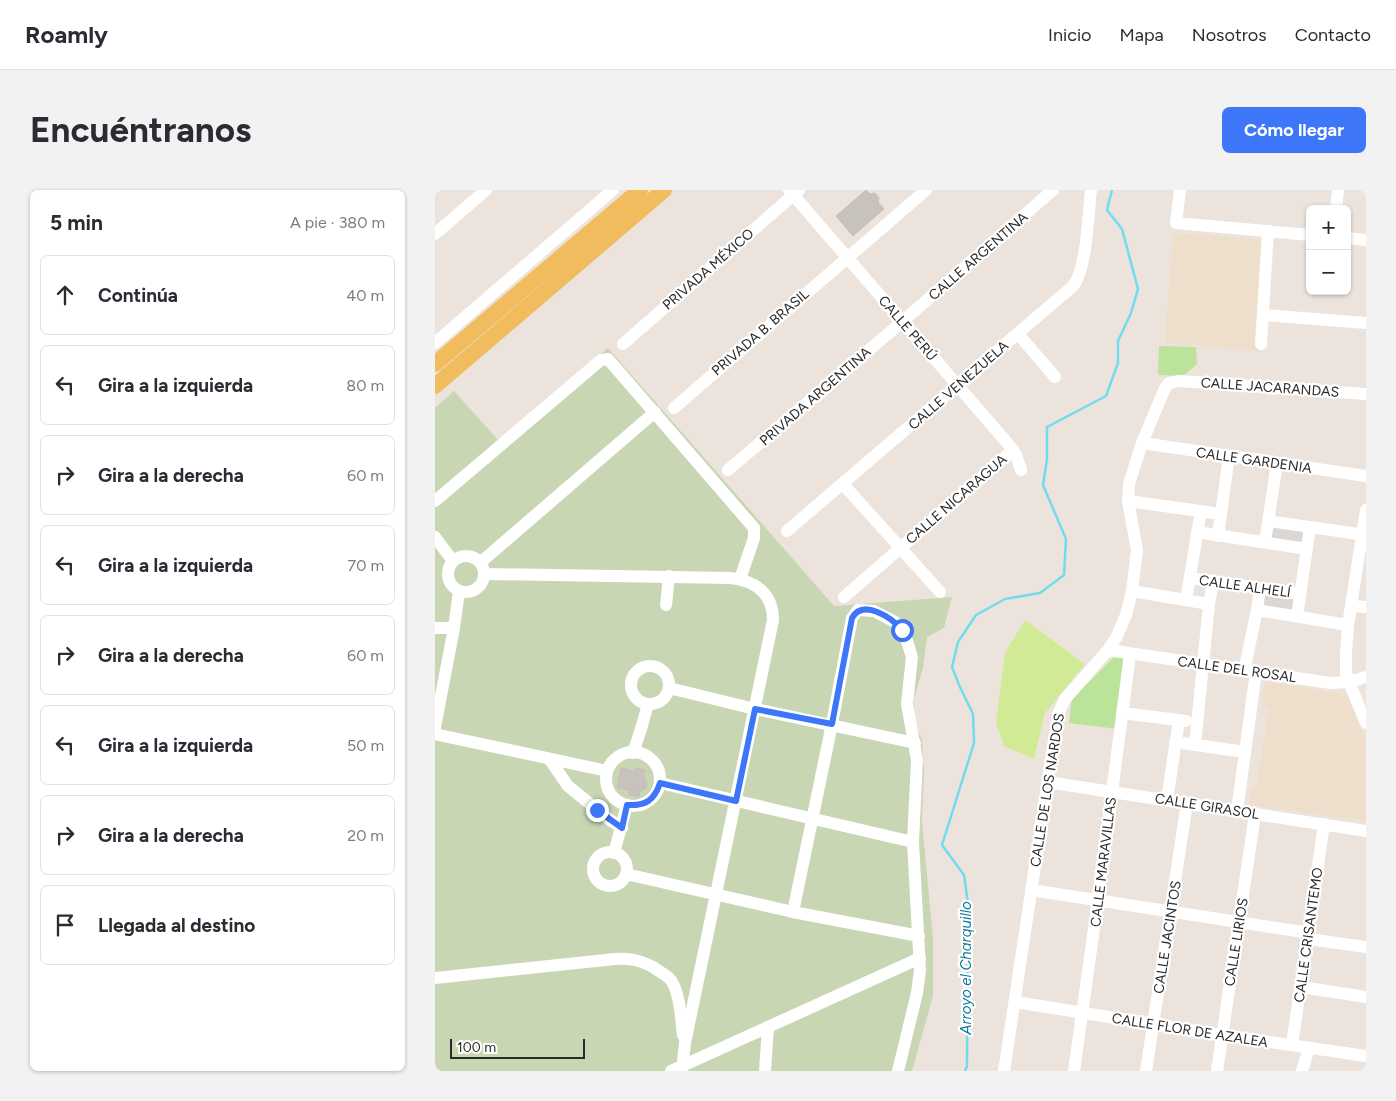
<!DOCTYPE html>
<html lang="es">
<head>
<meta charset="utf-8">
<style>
	body { margin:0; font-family:Figtree,sans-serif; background:#f2f2f3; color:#2b2b33 }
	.controls { position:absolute; right:15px; top:15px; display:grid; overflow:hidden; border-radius:8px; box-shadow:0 1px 4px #0004 }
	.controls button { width:45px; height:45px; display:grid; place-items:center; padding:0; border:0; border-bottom:1px solid #e1e1e2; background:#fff; color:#2b2b33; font:25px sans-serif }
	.scale { position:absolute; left:15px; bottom:12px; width:135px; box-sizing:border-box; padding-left:5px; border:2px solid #2a2a2a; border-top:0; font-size:14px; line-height:18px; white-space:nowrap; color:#2a2a2a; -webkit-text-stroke:4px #fff; paint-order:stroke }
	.stop { position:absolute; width:15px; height:15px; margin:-11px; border:4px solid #3d76f9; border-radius:50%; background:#fff }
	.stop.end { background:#3d76f9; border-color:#fff; box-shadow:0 1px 5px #0008 }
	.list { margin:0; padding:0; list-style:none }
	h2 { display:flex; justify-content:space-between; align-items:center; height:65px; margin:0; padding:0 20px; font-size:21px }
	h2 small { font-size:16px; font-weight:400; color:#7c7c81 }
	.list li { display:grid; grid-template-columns:32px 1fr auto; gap:15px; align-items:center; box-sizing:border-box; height:80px; margin:0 10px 10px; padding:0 10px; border:1px solid #e1e1e2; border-radius:8px }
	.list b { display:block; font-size:19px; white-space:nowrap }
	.list em { font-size:16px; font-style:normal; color:#7c7c81 }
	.icon { flex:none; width:28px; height:28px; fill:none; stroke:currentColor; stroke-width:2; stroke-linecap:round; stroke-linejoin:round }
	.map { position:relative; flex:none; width:931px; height:881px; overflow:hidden; border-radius:8px }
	header { display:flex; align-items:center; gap:30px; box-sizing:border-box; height:70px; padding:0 25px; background:#fff; border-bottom:1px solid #e1e1e2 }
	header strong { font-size:24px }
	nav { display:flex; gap:28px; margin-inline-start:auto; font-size:18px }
	.intro { display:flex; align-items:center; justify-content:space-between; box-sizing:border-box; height:120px; padding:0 30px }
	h1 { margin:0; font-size:35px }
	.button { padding:12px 22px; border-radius:8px; background:#3d76f9; color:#fff; font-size:18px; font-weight:700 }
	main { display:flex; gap:30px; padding:0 30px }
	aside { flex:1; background:#fff; border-radius:8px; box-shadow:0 1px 4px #0004 }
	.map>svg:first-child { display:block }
	.education { fill:#eedfcc }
	.green { fill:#bbe399 }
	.cemetery { fill:#c9d6b4 }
	.pitch { fill:#d0ea95 }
	.plaza { fill:#dcd7d3 }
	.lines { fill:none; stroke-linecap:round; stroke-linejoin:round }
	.stream { stroke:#70dcee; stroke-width:2.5 }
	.building { fill:#c7c2bb; stroke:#c8bfb6 }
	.minor { stroke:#fff; stroke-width:12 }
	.major { stroke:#f0bc5e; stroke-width:16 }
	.route { stroke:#3d76f9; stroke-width:6 }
	.labels { text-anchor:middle; stroke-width:4.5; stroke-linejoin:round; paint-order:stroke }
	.street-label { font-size:14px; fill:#2a2a2a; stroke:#fff }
	.water-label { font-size:15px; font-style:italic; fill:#0e7b9b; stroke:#fff }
</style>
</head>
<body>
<header>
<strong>Roamly</strong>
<nav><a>Inicio</a><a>Mapa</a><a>Nosotros</a><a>Contacto</a></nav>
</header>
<div class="intro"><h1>Encuéntranos</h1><a class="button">Cómo llegar</a></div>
<main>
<aside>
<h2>5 min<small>A pie · 380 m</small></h2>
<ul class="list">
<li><svg class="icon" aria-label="ahead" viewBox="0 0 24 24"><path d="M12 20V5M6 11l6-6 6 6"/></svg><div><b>Continúa</b></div><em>40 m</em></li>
<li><svg class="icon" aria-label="left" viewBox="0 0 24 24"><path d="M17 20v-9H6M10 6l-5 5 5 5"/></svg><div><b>Gira a la izquierda</b></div><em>80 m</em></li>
<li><svg class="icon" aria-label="right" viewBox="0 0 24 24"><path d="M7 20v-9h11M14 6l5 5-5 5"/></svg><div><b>Gira a la derecha</b></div><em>60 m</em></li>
<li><svg class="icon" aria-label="left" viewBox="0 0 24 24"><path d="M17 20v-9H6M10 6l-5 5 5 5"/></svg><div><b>Gira a la izquierda</b></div><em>70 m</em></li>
<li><svg class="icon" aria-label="right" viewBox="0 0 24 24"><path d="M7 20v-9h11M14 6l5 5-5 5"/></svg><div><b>Gira a la derecha</b></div><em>60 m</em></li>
<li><svg class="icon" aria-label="left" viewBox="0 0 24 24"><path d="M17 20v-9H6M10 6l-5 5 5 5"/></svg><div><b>Gira a la izquierda</b></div><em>50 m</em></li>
<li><svg class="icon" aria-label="right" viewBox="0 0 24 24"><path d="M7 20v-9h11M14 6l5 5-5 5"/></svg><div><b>Gira a la derecha</b></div><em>20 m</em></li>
<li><svg class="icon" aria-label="arrive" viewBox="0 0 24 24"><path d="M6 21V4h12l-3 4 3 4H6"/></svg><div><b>Llegada al destino</b></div></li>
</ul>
</aside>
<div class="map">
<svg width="931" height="881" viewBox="0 0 931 881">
	<rect width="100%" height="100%" fill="#ece4dc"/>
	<g class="education">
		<polygon points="738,43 829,50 824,161 730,153"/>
		<polygon points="829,491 912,505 931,553 931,631 814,615 816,598 821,597 834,519 827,515"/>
	</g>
	<g class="green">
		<polygon points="724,156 761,157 762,174 748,186 723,185"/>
		<polygon points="679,467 692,469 683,539 634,533 637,509"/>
	</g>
	<polygon class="cemetery" points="173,158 399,416 517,407 509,438 492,447 488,478 479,508 479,532 487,550 489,580 487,631 498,749 498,806 477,881 0,881 0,218 19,201 64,251"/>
	<polygon class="pitch" points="590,430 650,474 610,523 599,569 569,556 561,533 570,463"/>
	<g class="plaza">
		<polygon points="834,333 873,338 871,357 832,351"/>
		<polygon points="826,402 863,406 861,423 824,419"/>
	</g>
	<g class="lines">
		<polyline class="stream" points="530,881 532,876 533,714 529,685 507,655 539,553 538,524 525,497 517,477 523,452 541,425 570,409 605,403 629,385 631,349 608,295 612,269 612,237 671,206 683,173 683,151 696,123 703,99 687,39 672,20 677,0"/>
	</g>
	<g class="building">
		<polygon points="431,0 435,4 440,3 444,8 443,12 449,19 418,46 401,26"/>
		<polygon points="186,578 200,581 200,578 210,580 208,585 212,594 210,599 205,601 204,607 194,605 195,601 182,598"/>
	</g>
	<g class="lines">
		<g class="minor">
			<polyline points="354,0 574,255 581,265 586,280"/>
			<polyline points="745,0 741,33 875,45"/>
			<polyline points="901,19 903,0"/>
			<polyline points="0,44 51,0"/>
			<polyline points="912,48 931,50"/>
			<polyline points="828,125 931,133"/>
			<polyline points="583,144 620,187"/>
			<polyline points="0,153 178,0"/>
			<polyline points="188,154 364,0"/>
			<polyline points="826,154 833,41"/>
			<polyline points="239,218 491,0"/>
			<polyline points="707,253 931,286"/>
			<polyline points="293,280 468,131 618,0"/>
			<polyline points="408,294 505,402"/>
			<polyline points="0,311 166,170 173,169 319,338 319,348 305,389"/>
			<polyline points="693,311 786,324"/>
			<polyline points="931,320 913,435 911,463 911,483 914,492 931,533"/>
			<polyline points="833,331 931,345"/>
			<path d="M352,341L638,96C652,79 653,24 656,0"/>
			<polyline points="762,342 872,359"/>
			<polyline points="783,346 794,266"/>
			<polyline points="0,347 18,371"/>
			<polyline points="830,352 842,273"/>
			<circle cx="31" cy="384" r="18"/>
			<polyline points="46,372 220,222"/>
			<path d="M50,384L296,388C321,391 338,404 338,430L250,853L247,881"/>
			<polyline points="755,388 865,404"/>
			<polyline points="697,401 774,414"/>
			<polyline points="409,407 578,260"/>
			<polyline points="751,410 766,321"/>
			<polyline points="231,415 234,386"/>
			<polyline points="916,416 931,417"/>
			<polyline points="822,420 913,435"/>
			<polyline points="862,426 875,337"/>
			<polyline points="0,438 19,438"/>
			<polyline points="673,460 896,493 914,492 931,487"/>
			<circle cx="215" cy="495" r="19"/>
			<polyline points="809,481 822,420 825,399"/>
			<polyline points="234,498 320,519 480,553"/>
			<polyline points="687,523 751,531"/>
			<polyline points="0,537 19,438 24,401"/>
			<polyline points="0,544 172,581"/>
			<polyline points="740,552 810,562"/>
			<polyline points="760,555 774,414 778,392"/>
			<circle cx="198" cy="589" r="27"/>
			<polyline points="198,563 206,539 213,514"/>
			<polyline points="115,570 133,596 175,630 187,638"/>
			<polyline points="612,592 931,641"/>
			<polyline points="225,593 478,652"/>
			<polyline points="732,610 744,530"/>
			<polyline points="802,621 821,482"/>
			<circle cx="175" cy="679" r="17"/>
			<polyline points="179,663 192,615"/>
			<polyline points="191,684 358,722 484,746"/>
			<polyline points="596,700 874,743"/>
			<polyline points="358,722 397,534 417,428 423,420 439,421 460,432 471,448 477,467 472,514 482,570 478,652 485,780 482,803 463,881"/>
			<polyline points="873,749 931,757"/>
			<path d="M0,788L180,769C195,768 205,770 218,777C223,781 230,784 234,788C245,799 246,830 248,845"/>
			<polyline points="866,797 931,807"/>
			<polyline points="580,812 787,845 931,866"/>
			<polyline points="857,855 889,634"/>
			<polyline points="236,881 485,768"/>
			<polyline points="330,881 333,837"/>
			<polyline points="569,881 623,524 630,509 673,460 681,448 691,425 697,401 702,360 693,311 694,294 707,253 730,198 734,193 744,191 931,204"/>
			<polyline points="639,881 663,710 695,464"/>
			<polyline points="711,881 752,613"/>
			<polyline points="782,881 820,624"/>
			<polyline points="867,881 874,858"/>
		</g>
		<g class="major">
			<polyline points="0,174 205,0"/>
			<polyline points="0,196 229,0"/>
		</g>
	</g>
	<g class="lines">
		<path class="route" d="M162,620L187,638L192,615C210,616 219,611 225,593L301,611L320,519L397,534L417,428C428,408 457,428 467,440"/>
	</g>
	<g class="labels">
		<g class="street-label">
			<text transform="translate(543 66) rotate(-41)" y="5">CALLE ARGENTINA</text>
			<text transform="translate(273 79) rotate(-41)" y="5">PRIVADA MÉXICO</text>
			<text transform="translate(473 138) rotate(49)" y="5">CALLE PERÚ</text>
			<text transform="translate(325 142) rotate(-41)" y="5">PRIVADA B. BRASIL</text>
			<text transform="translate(523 195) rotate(-41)" y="5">CALLE VENEZUELA</text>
			<text transform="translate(835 197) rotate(4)" y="5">CALLE JACARANDAS</text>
			<text transform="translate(380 206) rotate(-41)" y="5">PRIVADA ARGENTINA</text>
			<text transform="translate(819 270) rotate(8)" y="5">CALLE GARDENIA</text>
			<text transform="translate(521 309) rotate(-41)" y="5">CALLE NICARAGUA</text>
			<text transform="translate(810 396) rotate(8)" y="5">CALLE ALHELÍ</text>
			<text transform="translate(802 479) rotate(8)" y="5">CALLE DEL ROSAL</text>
			<text transform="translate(612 600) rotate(-81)" y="5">CALLE DE LOS NARDOS</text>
			<text transform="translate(772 616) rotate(9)" y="5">CALLE GIRASOL</text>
			<text transform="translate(668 672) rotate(-83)" y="5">CALLE MARAVILLAS</text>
			<text transform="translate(873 745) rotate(-82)" y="5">CALLE CRISANTEMO</text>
			<text transform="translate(732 747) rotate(-81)" y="5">CALLE JACINTOS</text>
			<text transform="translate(801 752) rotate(-81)" y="5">CALLE LIRIOS</text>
			<text transform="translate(755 840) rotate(9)" y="5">CALLE FLOR DE AZALEA</text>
		</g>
		<g class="water-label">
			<text transform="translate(531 778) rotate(-90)" y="5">Arroyo el Charquillo</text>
		</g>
	</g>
</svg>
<div class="controls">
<button>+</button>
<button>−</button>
</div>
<div class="scale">100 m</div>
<div class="stop" style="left:467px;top:440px"></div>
<div class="stop end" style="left:162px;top:620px"></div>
</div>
</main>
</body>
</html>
